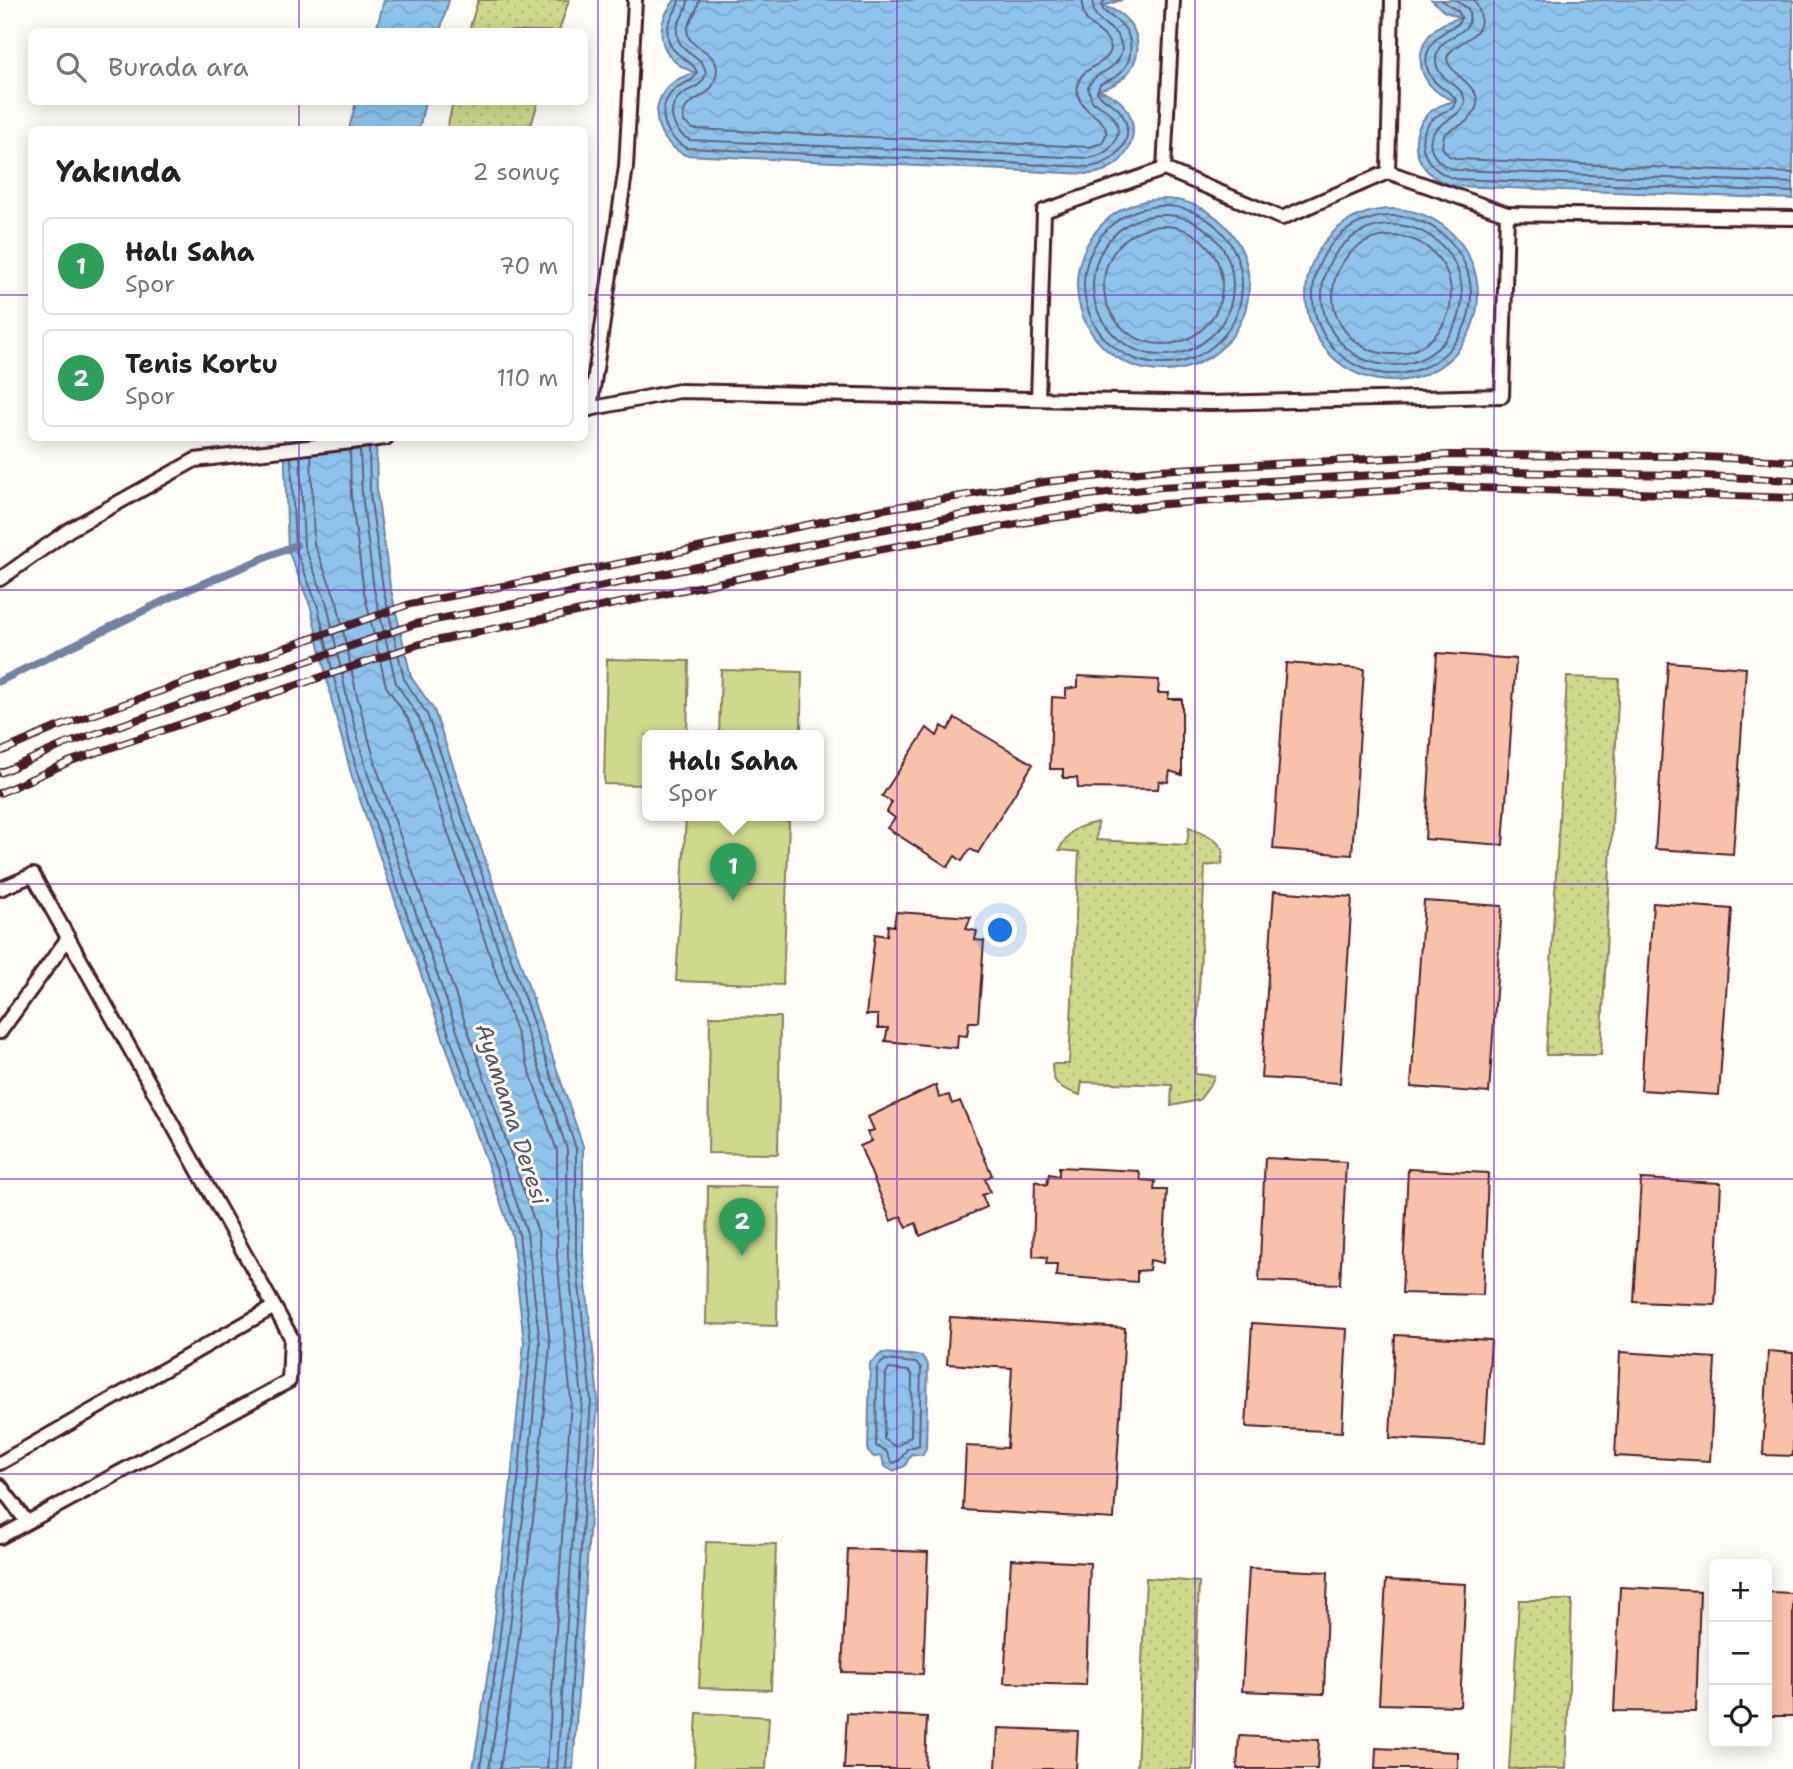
<!DOCTYPE html>
<html lang="tr">
<head>
<meta charset="utf-8">
<style>
	body { margin:0; font-family:"Shantell Sans",sans-serif; background:#f6f6f6; color:#222 }
	.controls { position:absolute; right:21px; bottom:21px; display:grid; overflow:hidden; border-radius:10px; box-shadow:0 4px 18px #0003 }
	.controls button { width:63px; height:63px; display:grid; place-items:center; padding:0; border:0; border-bottom:2px solid #e0e0e0; background:#fff; color:#222; font:35px sans-serif }
	.you { position:absolute; left:1001px; top:931px; width:24px; height:24px; margin:-18px; border:5px solid #fff; border-radius:50%; background:#1a73e8; box-shadow:0 0 0 10px #1a73e833 }
	.badge { display:grid; place-items:center; width:46px; height:46px; border-radius:50%; background:#0f766e; color:#fff; font-size:23px; font-weight:700 }
	.pin { position:absolute; translate:-50% -58px; filter:drop-shadow(0 2px 4px #0008) }
	.pin::after { content:''; position:absolute; top:37px; width:24px; height:21px; background:inherit; clip-path:polygon(0 0,100% 0,50% 100%) }
	.popup { position:absolute; left:642px; top:730px; width:182px; height:91px; box-sizing:border-box; display:grid; place-content:center; border-radius:10px; background:#fff; filter:drop-shadow(0 2px 5px #0005); font-size:23px; white-space:nowrap; color:#767676 }
	.popup b { font-size:26px; color:#222 }
	.popup::after { content:''; position:absolute; left:50%; top:100%; margin-left:-14px; border:14px solid transparent; border-top-color:#fff }
	.list { margin:0; padding:0; list-style:none }
	h2 { display:flex; justify-content:space-between; align-items:center; height:91px; margin:0; padding:0 28px; font-size:30px }
	h2 small { font-size:23px; font-weight:400; color:#767676 }
	.list li { display:grid; grid-template-columns:46px 1fr auto; gap:21px; align-items:center; box-sizing:border-box; height:98px; margin:0 14px 14px; padding:0 14px; border:2px solid #e0e0e0; border-radius:10px }
	.list b { display:block; font-size:26px; white-space:nowrap }
	.list p { margin:0; font-size:23px; white-space:nowrap; color:#767676 }
	.list em { font-size:23px; font-style:normal; color:#767676 }
	.icon { flex:none; width:38px; height:38px; fill:none; stroke:currentColor; stroke-width:2; stroke-linecap:round; stroke-linejoin:round }
	.map { position:relative; flex:none; width:1793px; height:1769px; overflow:hidden }
	.search { position:absolute; background:#fff; box-shadow:0 4px 18px #0003; left:28px; top:28px; width:560px; height:77px; display:flex; align-items:center; gap:18px; box-sizing:border-box; padding:0 24px; border-radius:10px; color:#767676; font-size:26px }
	.panel { position:absolute; background:#fff; box-shadow:0 4px 18px #0003; left:28px; top:126px; width:560px; height:315px; border-radius:10px }
	.map>svg:first-child { display:block }
	.grass { fill:#ced98c; stroke:#8c7c5c; stroke-width:2 }
	.park { fill:url(#park-dots); stroke:#8c7c5c; stroke-width:2 }
	.water { fill:url(#water-waves); stroke:#73829f; stroke-width:2 }
	.lines { fill:none; stroke-linecap:round; stroke-linejoin:round }
	.shore { stroke:#656178; stroke-width:2 }
	.stream { stroke:#73829f; stroke-width:8 }
	.building { fill:#f8c2aa; stroke:#4a1f2b; stroke-width:2 }
	.service-casing { stroke:#4a1f2b; stroke-width:18 }
	.service { stroke:#fdfcf7; stroke-width:12 }
	.rail-casing { stroke:#4a1f2b; stroke-width:8 }
	.rail { stroke:#fdfcf7; stroke-width:5; stroke-dasharray:16; stroke-linecap:butt }
	.grid { fill:none; stroke:#7b2cbf; stroke-width:2; stroke-opacity:0.55 }
	.labels { text-anchor:middle; stroke-width:6; stroke-linejoin:round; paint-order:stroke }
	.water-label { font-size:23px; font-style:italic; fill:#5e5165; stroke:#fdfcf7 }
</style>
</head>
<body>
<div class="map">
<svg width="1793" height="1769" viewBox="0 0 1793 1769">
	<defs>
		<pattern id="park-dots" width="8" height="8" patternUnits="userSpaceOnUse" patternTransform="scale(1.75)"><rect width="8" height="8" fill="#ced98c"/><path d="M2 2h.1M6 6h.1" fill="none" stroke="#b2ba79" stroke-width="1.8" stroke-linecap="round"/></pattern>
		<pattern id="water-waves" width="16" height="10" patternUnits="userSpaceOnUse" patternTransform="scale(1.75)"><rect width="16" height="10" fill="#8ec4ec"/><path d="M0 5q4-4 8 0t8 0" fill="none" stroke="#7ca8cb"/></pattern>
	</defs>
	<rect width="100%" height="100%" fill="#fdfcf7"/>
	<filter id="ink" filterUnits="userSpaceOnUse"><feTurbulence type="fractalNoise" baseFrequency=".0143" numOctaves="2"/><feDisplacementMap in="SourceGraphic" scale="14" xChannelSelector="R" yChannelSelector="G"/><feConvolveMatrix kernelMatrix="1 2 1 2 8 2 1 2 1" color-interpolation-filters="sRGB"/></filter>
	<g filter="url(#ink)">
		<g class="grass">
			<polygon points="607,659 689,661 687,735 647,735 647,785 604,784"/>
			<polygon points="721,670 802,672 801,735 719,735"/>
			<polygon points="686,818 789,821 783,985 676,981"/>
			<polygon points="710,1016 780,1017 778,1154 708,1153"/>
			<polygon points="708,1186 779,1187 777,1326 706,1324"/>
			<polygon points="706,1542 776,1544 771,1690 699,1688"/>
			<polygon points="697,1713 769,1717 766,1769 694,1769"/>
		</g>
		<g class="park">
			<polygon points="478,0 569,0 559,31 469,31"/>
			<polygon points="453,102 538,102 530,129 447,129"/>
			<polygon points="1567,677 1619,679 1601,1055 1546,1055"/>
			<path d="M1098,822L1096,840L1187,845L1189,827L1214,839L1223,849L1222,864L1205,866L1195,1074L1214,1076L1211,1084L1199,1100L1171,1106L1172,1085L1082,1082L1080,1095C1061,1088 1052,1087 1052,1064H1069L1079,852L1059,850C1070,829 1075,827 1098,822Z"/>
			<polygon points="1146,1578 1199,1582 1192,1769 1137,1769"/>
			<polygon points="1519,1600 1572,1600 1566,1769 1509,1769"/>
		</g>
		<g class="water">
			<polygon points="384,0 449,0 440,31 376,31"/>
			<path d="M675,0H1122L1102,6C1152,18 1148,81 1097,90C1150,102 1142,169 1089,174L685,155C642,134 650,80 697,73C661,63 650,29 675,0Z"/>
			<path d="M1432,0H1793V199L1455,186C1402,174 1403,109 1456,101C1406,87 1410,26 1461,18L1443,11Z"/>
			<polygon points="356,102 425,102 419,129 349,129"/>
			<circle cx="1163" cy="285" r="86"/>
			<circle cx="1392" cy="295" r="86"/>
			<polygon points="284,438 376,438 377,493 390,586 411,677 434,710 583,1146 583,1256 598,1399 573,1769 473,1769 490,1659 510,1491 524,1342 512,1235 352,777 332,702 311,608 288,550"/>
			<polygon points="882,1353 922,1356 928,1365 926,1448 923,1455 911,1454 905,1466 893,1471 884,1466 882,1456 874,1457 868,1452 870,1363"/>
		</g>
		<g class="lines">
			<g class="shore">
				<path d="M679,0C678,10 670,16 668,27C664,58 693,56 697,73C693,83 683,82 675,89C654,108 664,137 687,148L1089,167C1117,164 1140,136 1119,110C1112,102 1102,100 1097,92L1100,84C1106,81 1114,79 1119,74C1134,61 1134,37 1121,24C1115,18 1108,16 1103,10L1102,5L1105,0"/>
				<path d="M688,0C688,12 677,19 677,31C676,54 705,53 706,74C701,89 690,87 680,96C665,110 673,132 690,140L1088,158C1110,156 1128,134 1111,114C1106,109 1098,106 1092,101L1088,88C1095,68 1117,75 1122,49C1119,21 1088,27 1094,0"/>
				<path d="M699,0C698,13 685,25 688,35C693,52 727,51 714,83C707,101 679,98 684,122L693,129L1089,147L1102,143C1118,119 1082,116 1078,95C1073,64 1106,70 1111,49C1107,26 1079,31 1083,0"/>
				<path d="M1441,0L1458,11L1461,17L1458,24C1434,35 1414,57 1435,82C1442,90 1452,91 1456,100L1453,108C1446,111 1439,113 1433,119C1409,142 1429,173 1456,179L1793,192"/>
				<path d="M1456,0L1468,9C1478,39 1437,30 1436,60C1436,82 1464,82 1465,103C1459,123 1418,124 1434,155C1439,164 1448,168 1457,170L1793,183"/>
				<path d="M1474,0C1498,39 1453,38 1447,58C1449,79 1497,89 1468,120C1461,127 1451,128 1444,135L1442,147L1449,156L1459,159L1793,173"/>
				<circle cx="1163" cy="285" r="79"/>
				<circle cx="1163" cy="285" r="70"/>
				<circle cx="1392" cy="295" r="79"/>
				<circle cx="1392" cy="295" r="70"/>
				<circle cx="1163" cy="285" r="59"/>
				<circle cx="1392" cy="295" r="59"/>
				<polyline points="369,448 370,494 383,588 404,679 427,714 576,1148 576,1256 591,1400 566,1769"/>
				<polyline points="360,449 362,494 374,590 396,683 419,718 567,1149 568,1257 582,1400 557,1769"/>
				<polyline points="350,450 351,495 364,592 386,686 410,722 557,1151 557,1257 571,1400 547,1769"/>
				<polyline points="311,455 314,544 337,602 357,696 377,769 538,1232 550,1345 536,1494 516,1662 500,1769"/>
				<polyline points="300,456 304,546 327,604 347,698 367,772 527,1233 540,1344 526,1493 506,1660 489,1769"/>
				<polyline points="291,457 295,548 318,607 339,700 358,775 519,1234 531,1343 517,1492 497,1659 480,1769"/>
				<polygon points="885,1360 916,1363 921,1368 919,1445 907,1449 900,1460 894,1463 891,1461 886,1451 876,1446 877,1367"/>
				<polygon points="889,1369 909,1371 912,1374 911,1436 896,1447 884,1439 886,1373"/>
			</g>
			<polyline class="stream" points="0,681 180,593 296,545"/>
		</g>
		<g class="building">
			<polygon points="1437,653 1516,659 1503,845 1425,839"/>
			<polygon points="1668,662 1746,668 1733,854 1655,849"/>
			<polygon points="1286,663 1364,669 1352,855 1273,849"/>
			<polygon points="1078,676 1159,680 1158,693 1169,693 1168,699 1182,699 1182,775 1170,771 1168,782 1159,781 1158,789 1078,788 1077,778 1063,778 1063,769 1050,769 1052,697 1066,698 1066,689 1078,687"/>
			<polygon points="955,718 1033,764 978,853 970,849 962,861 955,856 948,867 887,828 895,818 887,812 892,802 882,796 927,728 937,736 942,726 948,730"/>
			<polygon points="1274,891 1352,897 1340,1083 1261,1078"/>
			<polygon points="1424,901 1502,906 1489,1093 1411,1087"/>
			<polygon points="1653,903 1732,909 1719,1095 1641,1090"/>
			<polygon points="896,912 971,917 966,929 977,931 975,940 984,941 978,1022 969,1022 967,1036 958,1035 957,1048 885,1041 888,1028 878,1028 878,1015 866,1015 875,934 887,936 888,925 894,926"/>
			<polygon points="936,1085 939,1098 949,1095 952,1104 960,1101 992,1175 985,1179 990,1192 982,1195 987,1207 920,1236 916,1223 907,1227 901,1216 891,1221 860,1146 872,1141 867,1132 874,1130 868,1117"/>
			<polygon points="1265,1158 1346,1162 1340,1284 1259,1281"/>
			<polygon points="1059,1167 1139,1171 1141,1180 1155,1181 1154,1190 1167,1190 1163,1263 1150,1260 1149,1270 1137,1271 1137,1282 1056,1276 1057,1264 1046,1264 1047,1257 1033,1256 1035,1181 1047,1185 1049,1174 1059,1176"/>
			<polygon points="1408,1169 1488,1173 1483,1295 1402,1293"/>
			<polygon points="1641,1179 1721,1183 1715,1305 1634,1302"/>
			<polygon points="950,1317 1125,1328 1114,1519 963,1510 966,1446 1007,1448 1012,1368 947,1364"/>
			<polygon points="1252,1323 1347,1329 1342,1432 1246,1427"/>
			<polygon points="1395,1335 1491,1340 1485,1443 1390,1438"/>
			<polygon points="1768,1351 1793,1353 1793,1456 1763,1455"/>
			<polygon points="1620,1352 1715,1358 1710,1461 1615,1456"/>
			<polygon points="848,1549 928,1552 923,1674 842,1672"/>
			<polygon points="1011,1559 1090,1563 1086,1685 1004,1683"/>
			<polygon points="1249,1568 1328,1572 1324,1694 1242,1691"/>
			<polygon points="1386,1580 1466,1584 1460,1706 1379,1704"/>
			<polygon points="1620,1587 1700,1591 1696,1712 1614,1711"/>
			<polygon points="1767,1592 1793,1593 1793,1716 1767,1716"/>
			<polygon points="847,1713 927,1717 925,1769 844,1769"/>
			<polygon points="998,1728 1078,1731 1076,1769 996,1769"/>
			<polygon points="1239,1736 1319,1740 1317,1769 1237,1769"/>
			<polygon points="1376,1748 1458,1752 1458,1769 1375,1769"/>
		</g>
		<g class="lines">
			<g class="service-casing">
				<g id="service">
					<polyline points="1173,0 1164,169 1282,218 1388,172 1392,0"/>
					<polyline points="1388,172 1507,214"/>
					<polyline points="1038,399 1044,211 1164,169"/>
					<polyline points="590,409 626,167 635,0"/>
					<polyline points="584,410 679,391 1211,403 1502,396 1507,214 1793,218"/>
					<polyline points="0,579 69,530 195,460 386,438"/>
					<polyline points="0,889 33,875 291,1337 289,1381 0,1537"/>
					<polyline points="0,1032 68,938"/>
					<polyline points="0,1463 274,1307"/>
					<polyline points="0,1486 27,1522"/>
				</g>
			</g>
			<use href="#service" class="service"/>
			<g class="rail-casing">
				<g id="rail">
					<polyline points="0,752 55,728 410,604 674,553 878,510 1044,482 1158,470 1448,455 1681,456 1793,461"/>
					<polyline points="0,773 63,745 415,624 880,530 1044,500 1161,487 1448,471 1681,475 1793,480"/>
					<polyline points="0,793 71,761 420,644 882,549 1044,519 1164,504 1448,487 1793,498"/>
				</g>
			</g>
			<use href="#rail" class="rail"/>
		</g>
	</g>
	<path class="grid" d="M299,0V32M598,0V1769M897,0V1769M1195,0V1769M1494,0V1769M299,102V130M0,295H32M584,295H1793M299,438V1769M0,590H1793M0,884H1793M0,1179H1793M0,1474H1793"/>
	<g class="labels">
		<g class="water-label">
			<text transform="translate(512 1114) rotate(72)" y="8">Ayamama Deresi</text>
		</g>
	</g>
</svg>
<div class="controls">
<button>+</button>
<button>−</button>
<button><svg class="icon" aria-label="locate" viewBox="0 0 24 24"><circle cx="12" cy="12" r="6"/><path d="M12 2v4M12 18v4M2 12h4M18 12h4"/></svg></button>
</div>
<div class="you"></div>
<div class="pin badge" style="left:733px;top:901px;background:#2e9e5b">1</div>
<div class="popup"><b>Halı Saha</b>Spor</div>
<div class="pin badge" style="left:742px;top:1256px;background:#2e9e5b">2</div>
<div class="search"><svg class="icon" aria-label="search" viewBox="0 0 24 24"><circle cx="10" cy="10" r="6"/><path d="M15 15l6 6"/></svg>Burada ara</div>
<section class="panel">
<h2>Yakında<small>2 sonuç</small></h2>
<ul class="list">
<li><span class="badge" style="background:#2e9e5b">1</span><div><b>Halı Saha</b><p>Spor</p></div><em>70 m</em></li>
<li><span class="badge" style="background:#2e9e5b">2</span><div><b>Tenis Kortu</b><p>Spor</p></div><em>110 m</em></li>
</ul>
</section>
</div>
</body>
</html>
